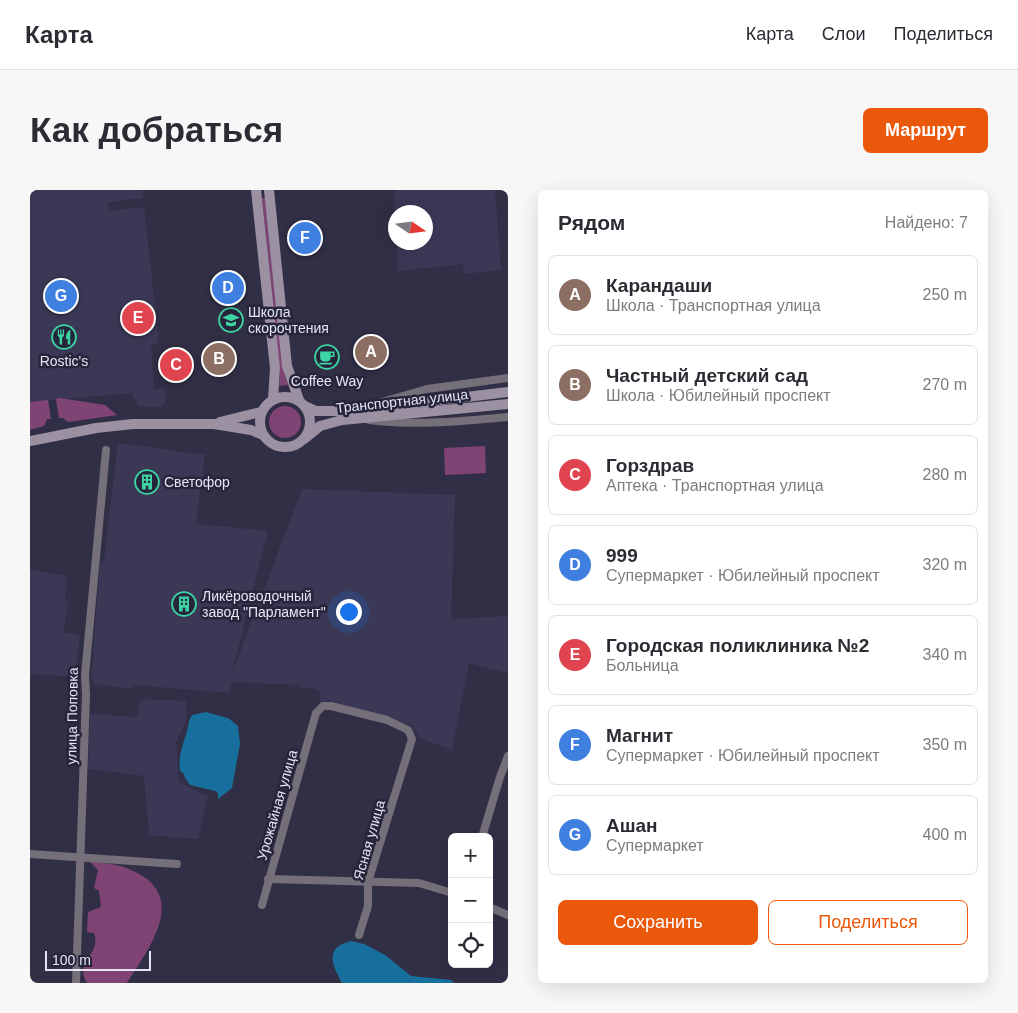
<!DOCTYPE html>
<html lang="ru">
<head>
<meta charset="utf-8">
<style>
	body { margin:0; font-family:Helvetica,sans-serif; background:#f7f7f7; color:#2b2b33 }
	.controls { position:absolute; right:15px; bottom:15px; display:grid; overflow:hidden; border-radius:8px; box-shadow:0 5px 20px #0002 }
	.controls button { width:45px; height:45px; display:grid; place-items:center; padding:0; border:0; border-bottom:1px solid #e1e1e2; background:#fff; color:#2b2b33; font:25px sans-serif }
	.compass { position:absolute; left:358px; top:15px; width:45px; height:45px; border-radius:50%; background:#fff; box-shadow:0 5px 20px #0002; rotate:103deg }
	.scale { position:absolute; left:15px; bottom:12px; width:106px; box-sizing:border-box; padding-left:5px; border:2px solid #e5e5f4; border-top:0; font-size:14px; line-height:18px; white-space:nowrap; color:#e5e5f4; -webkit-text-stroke:4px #27253b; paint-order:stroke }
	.you { position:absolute; left:318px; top:421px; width:18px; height:18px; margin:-12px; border:4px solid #fff; border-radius:50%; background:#1a73e8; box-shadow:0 0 0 8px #1a73e833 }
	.badge { display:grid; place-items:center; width:32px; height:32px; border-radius:50%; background:#ea580c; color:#fff; font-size:16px; font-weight:700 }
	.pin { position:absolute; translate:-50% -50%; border:2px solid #fff; box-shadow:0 1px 5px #0006 }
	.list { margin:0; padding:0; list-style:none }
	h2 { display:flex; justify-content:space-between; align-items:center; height:65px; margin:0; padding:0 20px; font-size:21px }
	h2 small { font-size:16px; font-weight:400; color:#7c7c81 }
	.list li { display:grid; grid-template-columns:32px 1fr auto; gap:15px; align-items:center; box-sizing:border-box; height:80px; margin:0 10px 10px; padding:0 10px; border:1px solid #e1e1e2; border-radius:8px }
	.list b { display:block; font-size:19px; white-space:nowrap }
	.list p { margin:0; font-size:16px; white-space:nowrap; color:#7c7c81 }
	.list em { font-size:16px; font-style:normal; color:#7c7c81 }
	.actions { display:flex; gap:10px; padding:15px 20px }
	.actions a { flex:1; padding:11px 0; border:1px solid #ea580c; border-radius:8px; text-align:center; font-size:18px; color:#ea580c }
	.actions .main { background:#ea580c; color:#fff }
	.icon { flex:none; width:28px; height:28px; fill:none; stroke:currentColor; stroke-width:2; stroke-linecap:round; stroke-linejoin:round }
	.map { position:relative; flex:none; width:478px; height:793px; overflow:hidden; border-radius:8px }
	header { display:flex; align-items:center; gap:30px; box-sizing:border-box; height:70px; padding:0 25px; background:#fff; border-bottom:1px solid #e1e1e2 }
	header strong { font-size:24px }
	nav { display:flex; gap:28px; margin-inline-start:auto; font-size:18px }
	.intro { display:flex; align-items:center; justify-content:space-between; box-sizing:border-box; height:120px; padding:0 30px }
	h1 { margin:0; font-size:35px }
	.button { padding:12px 22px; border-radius:8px; background:#ea580c; color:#fff; font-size:18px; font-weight:700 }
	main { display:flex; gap:30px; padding:0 30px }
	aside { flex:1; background:#fff; border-radius:8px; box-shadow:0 5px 20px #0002 }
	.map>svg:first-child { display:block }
	.built { fill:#3a3855 }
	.green { fill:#804474 }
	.water { fill:#176f9e }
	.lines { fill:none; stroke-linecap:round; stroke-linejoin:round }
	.street { stroke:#756f7a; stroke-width:8 }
	.secondary { stroke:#9b91a2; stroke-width:10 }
	.labels { text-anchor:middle; stroke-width:5; stroke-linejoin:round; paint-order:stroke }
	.poi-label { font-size:14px; fill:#e5e5f4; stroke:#27253b; text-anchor:start }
	.street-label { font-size:14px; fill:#e5e5f4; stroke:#27253b }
</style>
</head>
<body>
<header>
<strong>Карта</strong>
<nav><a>Карта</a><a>Слои</a><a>Поделиться</a></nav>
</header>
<div class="intro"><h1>Как добраться</h1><a class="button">Маршрут</a></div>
<main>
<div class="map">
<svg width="478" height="793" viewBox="0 0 478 793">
	<rect width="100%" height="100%" fill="#312f46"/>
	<g class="built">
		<polygon points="0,0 113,0 113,8 78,12 79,21 114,17 129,153 121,155 124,200 135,199 136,211 130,217 112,217 108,216 102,203 0,212"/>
		<polygon points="364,0 465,0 471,80 434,84 433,74 368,81 367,53 396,52 396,22 366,22 365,34"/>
		<polygon points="88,253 175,265 166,334 238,341 201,486 272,299 425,305 421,429 478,426 478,483 439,473 422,560 390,548 381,535 301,511 289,512 291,504 287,499 270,498 270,495 200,492 200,503 105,495 101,499 65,494 61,488 64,463 63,462 70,373 74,371"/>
		<polygon points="0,380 37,386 35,411 39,412 33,442 50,445 46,476 42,482 36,486 0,484"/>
		<polygon points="116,509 156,511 156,532 146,552 149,592 178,606 168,649 119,645 114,586 58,579 60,524 108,527 107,516"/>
	</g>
	<g class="green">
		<polygon points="232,8 235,8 254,183 258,195 249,196 250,184"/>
		<polygon points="30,208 75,215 87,225 38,232 33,228 29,228 26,209"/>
		<polygon points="18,210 21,229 17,229 14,236 0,240 0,212"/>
		<circle cx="255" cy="232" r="16"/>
		<polygon points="455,256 456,283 415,285 414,258"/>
		<path d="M59,671C73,673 89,674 101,680C160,705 120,757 97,793H57C43,770 72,766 64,743L57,742L58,722L71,717L69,701L64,698L68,680Z"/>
	</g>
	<g class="water">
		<path d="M176,522L198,528L208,536L210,554L202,598L188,609V603L185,601L160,595L155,588L154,584L150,581C148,566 153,555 157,541C159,535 158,531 162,525Z"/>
		<path d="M321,751L334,754L355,765L381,786L421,790L424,793H312C302,774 294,758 321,751Z"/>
	</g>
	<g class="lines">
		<g class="street">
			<polyline points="338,216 397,199 478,188"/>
			<path d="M339,230C386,236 431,231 478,227"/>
			<polyline points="452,647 470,587 478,566"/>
			<polyline points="0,664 147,674"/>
			<polyline points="238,689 389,693 422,703"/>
			<polyline points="232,715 286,523 293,516 301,516 357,530 378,540 382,549 338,692 338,716 329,745"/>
			<polyline points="459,717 478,725"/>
			<polyline points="46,793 56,505 55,485 76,260"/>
		</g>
		<g class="secondary">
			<polyline points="226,0 245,178 243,209"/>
			<polyline points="239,0 257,176 269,210"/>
			<circle cx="255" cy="232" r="25"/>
			<polyline points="275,216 286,221 320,221 478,202"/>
			<polyline points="190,232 231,222"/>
			<polyline points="274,249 290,236 312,230 478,214"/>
			<polyline points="0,251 66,238 103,234 184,234 221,240 233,245"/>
		</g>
	</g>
	<defs>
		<g id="school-ring" transform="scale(1.25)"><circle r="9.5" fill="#27253b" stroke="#3dd4a3" stroke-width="1.5"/><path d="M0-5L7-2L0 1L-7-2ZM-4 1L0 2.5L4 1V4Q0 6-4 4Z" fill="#3dd4a3"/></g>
		<g id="restaurant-ring" transform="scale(1.25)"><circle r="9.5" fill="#27253b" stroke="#3dd4a3" stroke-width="1.5"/><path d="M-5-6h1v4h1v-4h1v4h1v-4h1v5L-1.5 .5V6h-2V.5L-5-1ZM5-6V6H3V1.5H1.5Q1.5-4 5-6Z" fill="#3dd4a3"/></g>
		<g id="cafe-ring" transform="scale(1.25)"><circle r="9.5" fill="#27253b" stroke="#3dd4a3" stroke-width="1.5"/><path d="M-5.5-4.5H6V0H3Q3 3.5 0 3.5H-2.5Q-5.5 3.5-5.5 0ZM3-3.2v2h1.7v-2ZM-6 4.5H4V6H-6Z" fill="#3dd4a3"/></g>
		<g id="building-ring" transform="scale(1.25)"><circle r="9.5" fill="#27253b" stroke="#3dd4a3" stroke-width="1.5"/><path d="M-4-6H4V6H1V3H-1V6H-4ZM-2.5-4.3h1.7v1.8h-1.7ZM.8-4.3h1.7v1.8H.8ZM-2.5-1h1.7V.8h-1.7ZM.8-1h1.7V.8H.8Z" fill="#3dd4a3"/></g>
	</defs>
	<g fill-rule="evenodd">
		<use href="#school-ring" x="201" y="130"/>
		<use href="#restaurant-ring" x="34" y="147"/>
		<use href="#cafe-ring" x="297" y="167"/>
		<use href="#building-ring" x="117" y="292"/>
		<use href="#building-ring" x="154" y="414"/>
	</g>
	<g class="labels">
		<g class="poi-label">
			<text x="218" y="127">Школа<tspan x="218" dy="16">скорочтения</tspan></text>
			<text x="34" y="176" text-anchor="middle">Rostic's</text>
			<text x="297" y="196" text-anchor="middle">Coffee Way</text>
			<text x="134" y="297">Светофор</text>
			<text x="172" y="411">Ликёроводочный<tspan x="172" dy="16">завод "Парламент"</tspan></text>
		</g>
		<g class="street-label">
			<text transform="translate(372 211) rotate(-6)" y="5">Транспортная улица</text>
			<text transform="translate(42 526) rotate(-89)" y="5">улица Поповка</text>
			<text transform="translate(247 615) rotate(-74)" y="5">Урожайная улица</text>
			<text transform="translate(339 650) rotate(-74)" y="5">Ясная улица</text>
		</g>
	</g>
</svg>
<div class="controls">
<button>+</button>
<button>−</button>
<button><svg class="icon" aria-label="locate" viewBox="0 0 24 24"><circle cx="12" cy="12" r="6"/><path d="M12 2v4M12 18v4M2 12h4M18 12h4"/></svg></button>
</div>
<svg class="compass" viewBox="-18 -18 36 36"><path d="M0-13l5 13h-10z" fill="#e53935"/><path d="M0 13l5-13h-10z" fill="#7c7c81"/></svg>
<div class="scale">100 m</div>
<div class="you"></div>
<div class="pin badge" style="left:341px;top:162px;background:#8d6e63">A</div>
<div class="pin badge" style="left:189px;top:169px;background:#8d6e63">B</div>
<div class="pin badge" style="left:146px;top:175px;background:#e0444e">C</div>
<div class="pin badge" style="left:198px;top:98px;background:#3f7fe0">D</div>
<div class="pin badge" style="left:108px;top:128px;background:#e0444e">E</div>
<div class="pin badge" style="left:275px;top:48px;background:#3f7fe0">F</div>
<div class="pin badge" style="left:31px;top:106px;background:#3f7fe0">G</div>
</div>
<aside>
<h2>Рядом<small>Найдено: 7</small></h2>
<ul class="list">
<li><span class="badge" style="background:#8d6e63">A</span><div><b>Карандаши</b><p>Школа · Транспортная улица</p></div><em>250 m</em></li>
<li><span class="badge" style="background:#8d6e63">B</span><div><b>Частный детский сад</b><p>Школа · Юбилейный проспект</p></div><em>270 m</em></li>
<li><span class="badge" style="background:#e0444e">C</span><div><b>Горздрав</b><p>Аптека · Транспортная улица</p></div><em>280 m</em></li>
<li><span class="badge" style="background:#3f7fe0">D</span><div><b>999</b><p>Супермаркет · Юбилейный проспект</p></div><em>320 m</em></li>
<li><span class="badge" style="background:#e0444e">E</span><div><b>Городская поликлиника №2</b><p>Больница</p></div><em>340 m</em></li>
<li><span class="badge" style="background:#3f7fe0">F</span><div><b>Магнит</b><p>Супермаркет · Юбилейный проспект</p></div><em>350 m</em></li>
<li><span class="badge" style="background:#3f7fe0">G</span><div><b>Ашан</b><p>Супермаркет</p></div><em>400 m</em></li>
</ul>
<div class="actions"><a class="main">Сохранить</a><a>Поделиться</a></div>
</aside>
</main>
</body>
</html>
